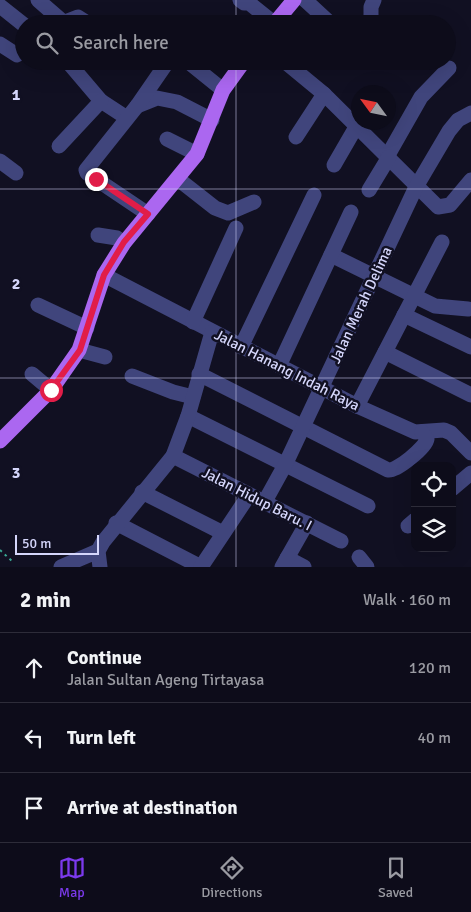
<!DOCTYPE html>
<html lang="en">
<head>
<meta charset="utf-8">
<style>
	body { margin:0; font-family:Signika,sans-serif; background:#161523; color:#f1f3f6 }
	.controls { position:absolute; right:15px; bottom:15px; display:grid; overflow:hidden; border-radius:10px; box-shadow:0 5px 20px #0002 }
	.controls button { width:45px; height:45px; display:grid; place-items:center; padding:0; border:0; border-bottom:1px solid #2d2c39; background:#0d0c1a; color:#f1f3f6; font:25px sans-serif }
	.compass { position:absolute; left:351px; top:85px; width:45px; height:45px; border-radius:50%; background:#0d0c1a; box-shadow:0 5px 20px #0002; rotate:303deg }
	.scale { position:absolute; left:15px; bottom:12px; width:84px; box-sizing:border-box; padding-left:5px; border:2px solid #d5d6fb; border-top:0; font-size:14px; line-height:18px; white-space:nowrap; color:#d5d6fb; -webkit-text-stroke:4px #111022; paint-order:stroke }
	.stop { position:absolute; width:15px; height:15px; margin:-11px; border:4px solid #e11d48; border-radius:50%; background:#fff }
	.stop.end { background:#e11d48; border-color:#fff; box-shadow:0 1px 5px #0008 }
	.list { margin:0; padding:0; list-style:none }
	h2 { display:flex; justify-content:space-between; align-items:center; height:65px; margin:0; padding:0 20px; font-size:21px }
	h2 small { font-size:16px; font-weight:400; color:#9a9ba2 }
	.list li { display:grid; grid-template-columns:32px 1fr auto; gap:15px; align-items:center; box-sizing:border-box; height:70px; padding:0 20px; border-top:1px solid #2d2c39 }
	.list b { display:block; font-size:19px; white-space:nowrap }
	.list p { margin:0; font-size:16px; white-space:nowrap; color:#9a9ba2 }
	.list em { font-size:16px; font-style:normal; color:#9a9ba2 }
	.icon { flex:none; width:28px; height:28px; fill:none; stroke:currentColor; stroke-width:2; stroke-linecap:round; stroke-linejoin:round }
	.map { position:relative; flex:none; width:471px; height:567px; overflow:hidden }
	.search { position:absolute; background:#0d0c1a; box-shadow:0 5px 20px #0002; left:15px; right:15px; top:15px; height:55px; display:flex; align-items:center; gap:12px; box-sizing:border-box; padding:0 18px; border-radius:28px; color:#9a9ba2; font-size:19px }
	.sheet { height:275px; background:#0d0c1a }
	nav { display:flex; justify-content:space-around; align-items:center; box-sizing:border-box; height:70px; border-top:1px solid #2d2c39; background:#0d0c1a; font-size:14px; color:#9a9ba2 }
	nav a { display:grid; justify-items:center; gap:2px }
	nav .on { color:#7c3aed }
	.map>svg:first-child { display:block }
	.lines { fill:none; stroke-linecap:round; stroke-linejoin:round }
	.path { stroke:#3aa994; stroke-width:2; stroke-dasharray:2.5 4; stroke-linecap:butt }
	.minor { stroke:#40457c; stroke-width:15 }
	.major { stroke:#ab67f0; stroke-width:15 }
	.route { stroke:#e11d48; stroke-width:6 }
	.grid { fill:none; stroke:#d5d6fb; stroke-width:1; stroke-opacity:0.55 }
	.labels { text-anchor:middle; stroke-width:5; stroke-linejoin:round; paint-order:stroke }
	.street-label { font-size:15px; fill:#d5d6fb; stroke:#111022 }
	.grid-label { font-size:16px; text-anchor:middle; font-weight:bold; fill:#d5d6fb; stroke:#111022; stroke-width:5; stroke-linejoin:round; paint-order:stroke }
</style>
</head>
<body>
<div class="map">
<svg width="471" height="567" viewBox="0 0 471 567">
	<rect width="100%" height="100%" fill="#111022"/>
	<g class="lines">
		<polyline class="path" points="0,550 14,563"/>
		<g class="minor">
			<polyline points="38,0 62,21"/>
			<polyline points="240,0 244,3 249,3 274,23"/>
			<polyline points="305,0 331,24"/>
			<polyline points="0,6 24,25"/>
			<polyline points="60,24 78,17 89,24"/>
			<polyline points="371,24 371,7 374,0"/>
			<polyline points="0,44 17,55"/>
			<polyline points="67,61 101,101 127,118"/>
			<polyline points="284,61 324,94 438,207 450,205 471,180"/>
			<polyline points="192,65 223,90"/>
			<polyline points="137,106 157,98 177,102 212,120"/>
			<polyline points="296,137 324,94"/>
			<polyline points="167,139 197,154"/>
			<polyline points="59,146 101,101"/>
			<polyline points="388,155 421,97 449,68"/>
			<polyline points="0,161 16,173"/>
			<polyline points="334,165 356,127"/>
			<polyline points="178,179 215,208 228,213 254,202"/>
			<polyline points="369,190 389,157"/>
			<polyline points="148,214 87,173 86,170 137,106 166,64"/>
			<polyline points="98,235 117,238 124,243"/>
			<polyline points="331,255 435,306 468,309"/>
			<polyline points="104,275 357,406 415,432 444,430 451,433 471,453"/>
			<polyline points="38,305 87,328"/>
			<polyline points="404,315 471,347"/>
			<polyline points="193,322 236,228"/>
			<polyline points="241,347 314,195"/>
			<polyline points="79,350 105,357"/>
			<polyline points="385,352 471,395"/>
			<polyline points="279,366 351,212"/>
			<polyline points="32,374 51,390"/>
			<path d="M199,374L388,470C396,472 426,447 427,439L422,432"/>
			<polyline points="132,376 173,392 193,397"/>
			<polyline points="357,406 442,242"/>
			<polyline points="188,416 368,506"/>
			<polyline points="173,456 341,541"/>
			<polyline points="452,489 471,473"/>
			<polyline points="142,492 223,533"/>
			<polyline points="264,503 285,465 416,187 449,131 458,120 471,113"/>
			<polyline points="116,523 201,567"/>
			<polyline points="408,526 415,520"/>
			<polyline points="359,557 367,567"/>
			<polyline points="287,558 304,567"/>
			<polyline points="61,567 98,551"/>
			<polyline points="100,567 98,551 103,542 173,456 188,416 212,332"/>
			<polyline points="201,567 249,495"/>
			<polyline points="282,567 307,523"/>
		</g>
		<g class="major">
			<polyline points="274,24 294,0"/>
			<polyline points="0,441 51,390 79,350 104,275 124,243 197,154 223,90 244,61"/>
		</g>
	</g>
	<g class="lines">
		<polyline class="route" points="51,390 80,350 104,275 124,242 148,214 96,179"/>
	</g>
	<path class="grid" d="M236,0V24M236,61V567M0,189H471M0,378H471"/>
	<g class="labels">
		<g class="street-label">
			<text transform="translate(361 305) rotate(-65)" y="5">Jalan Merah Delima</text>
			<text transform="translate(287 370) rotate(27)" y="5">Jalan Hanang Indah Raya</text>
			<text transform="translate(257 499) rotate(27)" y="5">Jalan Hidup Baru. I</text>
		</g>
	</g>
	<g class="grid-label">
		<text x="16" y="100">1</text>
		<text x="16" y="289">2</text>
		<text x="16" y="478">3</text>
	</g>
</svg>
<div class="controls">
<button><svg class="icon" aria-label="locate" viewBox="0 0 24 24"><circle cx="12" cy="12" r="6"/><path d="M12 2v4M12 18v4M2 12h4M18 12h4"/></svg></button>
<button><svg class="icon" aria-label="layers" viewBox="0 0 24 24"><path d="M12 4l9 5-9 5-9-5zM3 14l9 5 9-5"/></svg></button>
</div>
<svg class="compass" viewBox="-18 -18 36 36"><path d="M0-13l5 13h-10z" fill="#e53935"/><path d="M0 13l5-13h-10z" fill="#9a9ba2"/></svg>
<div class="scale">50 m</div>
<div class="stop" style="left:51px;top:390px"></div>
<div class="stop end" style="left:96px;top:179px"></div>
<div class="search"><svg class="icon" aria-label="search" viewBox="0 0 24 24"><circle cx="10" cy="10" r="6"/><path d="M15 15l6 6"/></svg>Search here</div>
</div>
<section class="sheet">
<h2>2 min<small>Walk · 160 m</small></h2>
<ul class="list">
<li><svg class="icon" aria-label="ahead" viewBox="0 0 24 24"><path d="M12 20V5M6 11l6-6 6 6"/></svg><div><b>Continue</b><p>Jalan Sultan Ageng Tirtayasa</p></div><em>120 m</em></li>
<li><svg class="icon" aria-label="left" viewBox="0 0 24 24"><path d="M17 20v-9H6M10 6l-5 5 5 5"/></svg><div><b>Turn left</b></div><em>40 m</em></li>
<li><svg class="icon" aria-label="arrive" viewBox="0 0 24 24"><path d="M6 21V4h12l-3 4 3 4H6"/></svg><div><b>Arrive at destination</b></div></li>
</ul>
</section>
<nav>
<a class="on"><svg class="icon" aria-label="map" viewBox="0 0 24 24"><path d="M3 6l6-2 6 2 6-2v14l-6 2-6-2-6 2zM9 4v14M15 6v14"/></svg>Map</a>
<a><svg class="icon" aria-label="directions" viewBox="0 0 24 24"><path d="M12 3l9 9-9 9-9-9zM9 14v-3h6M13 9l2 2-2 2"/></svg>Directions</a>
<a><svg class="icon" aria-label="saved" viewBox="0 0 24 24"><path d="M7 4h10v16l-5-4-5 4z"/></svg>Saved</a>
</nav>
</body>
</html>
